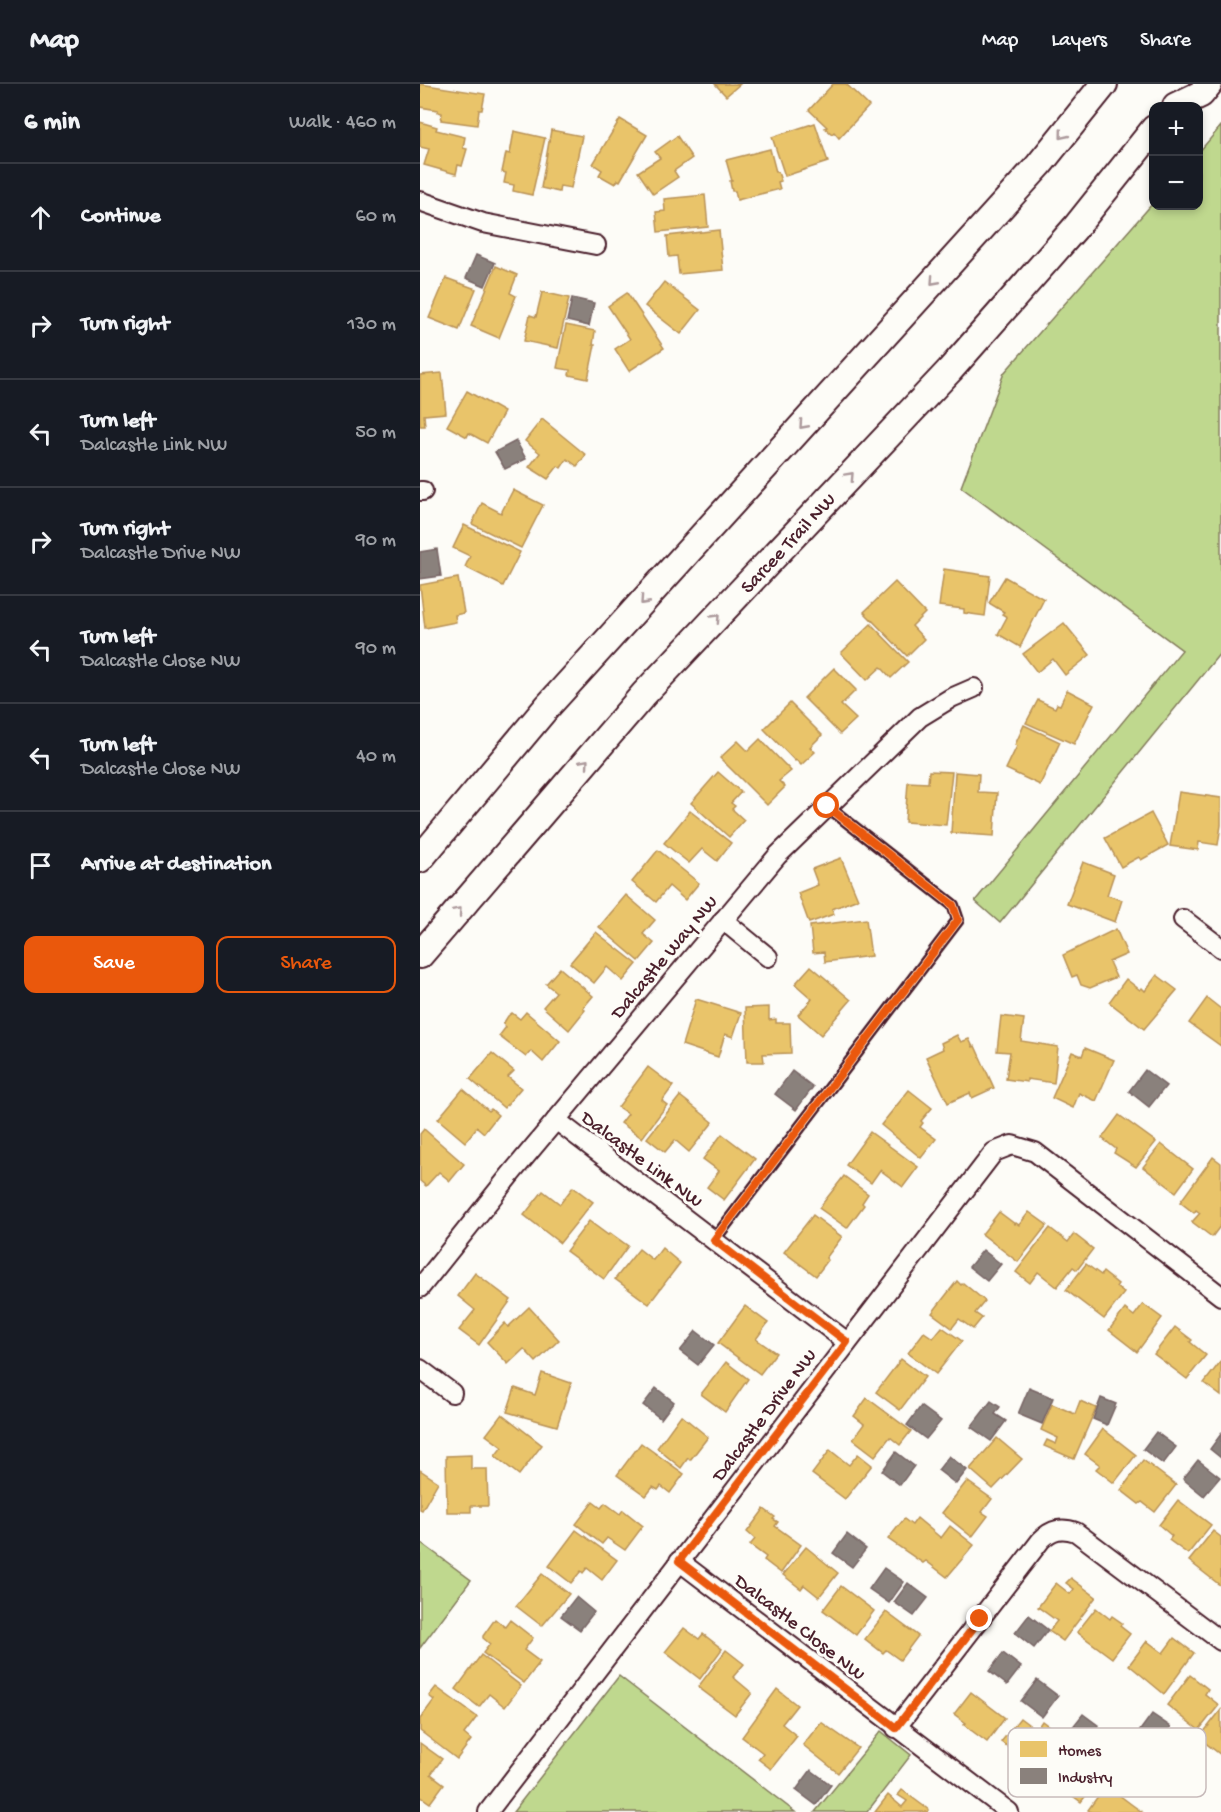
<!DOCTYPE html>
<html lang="en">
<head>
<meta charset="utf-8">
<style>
	body { margin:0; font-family:"Gochi Hand",sans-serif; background:#20242c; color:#f1f3f6 }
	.controls { position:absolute; right:18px; top:18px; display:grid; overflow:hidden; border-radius:12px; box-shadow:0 3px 9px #0003 }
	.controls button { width:54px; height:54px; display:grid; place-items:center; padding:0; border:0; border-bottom:2px solid #363941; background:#171b24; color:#f1f3f6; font:30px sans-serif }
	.stop { position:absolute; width:18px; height:18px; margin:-14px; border:4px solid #ea580c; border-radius:50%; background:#fff }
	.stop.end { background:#ea580c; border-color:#fff; box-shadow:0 2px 6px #0008 }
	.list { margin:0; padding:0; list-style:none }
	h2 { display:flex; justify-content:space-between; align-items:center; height:78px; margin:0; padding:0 24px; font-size:26px }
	h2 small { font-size:20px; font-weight:400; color:#9ea1a6 }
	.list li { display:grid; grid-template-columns:39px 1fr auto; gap:18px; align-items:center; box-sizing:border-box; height:108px; padding:0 24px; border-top:2px solid #363941 }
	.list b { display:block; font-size:22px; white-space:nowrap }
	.list p { margin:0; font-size:20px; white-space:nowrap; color:#9ea1a6 }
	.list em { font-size:20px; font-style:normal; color:#9ea1a6 }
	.actions { display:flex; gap:12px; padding:18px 24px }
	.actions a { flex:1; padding:14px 0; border:2px solid #ea580c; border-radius:12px; text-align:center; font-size:21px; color:#ea580c }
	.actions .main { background:#ea580c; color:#fff }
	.icon { flex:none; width:33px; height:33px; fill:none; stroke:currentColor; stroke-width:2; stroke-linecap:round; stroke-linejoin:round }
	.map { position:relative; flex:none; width:801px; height:1728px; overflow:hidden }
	header { display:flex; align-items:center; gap:36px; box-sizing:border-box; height:84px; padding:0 30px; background:#171b24; border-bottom:2px solid #363941 }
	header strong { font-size:28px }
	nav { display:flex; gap:33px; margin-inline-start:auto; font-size:21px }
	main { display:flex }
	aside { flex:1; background:#171b24 }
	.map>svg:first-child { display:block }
	.green { fill:#bfd88e; stroke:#847c5c; stroke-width:1.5 }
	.homes { fill:#e9c46a; stroke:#b99257; stroke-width:1.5 }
	.industry { fill:#8a817c; stroke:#776464; stroke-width:1.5 }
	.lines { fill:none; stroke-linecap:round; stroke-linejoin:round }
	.service-casing { stroke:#4a1f2b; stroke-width:14 }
	.minor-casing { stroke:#4a1f2b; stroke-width:22 }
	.secondary-casing { stroke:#4a1f2b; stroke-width:30 }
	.service { stroke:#fdfcf7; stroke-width:9 }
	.minor { stroke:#fdfcf7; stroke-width:18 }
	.secondary { stroke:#fdfcf7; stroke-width:26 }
	.oneway { stroke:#ac999b }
	.route { stroke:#ea580c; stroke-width:8 }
	.labels { text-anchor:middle; stroke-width:6; stroke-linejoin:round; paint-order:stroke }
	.street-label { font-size:20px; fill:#4a1f2b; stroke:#fdfcf7 }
	.key { fill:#fdfcf7; stroke:#c7baba; stroke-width:1.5 }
	.key-label { font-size:16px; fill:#4a1f2b }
</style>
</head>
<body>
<header>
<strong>Map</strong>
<nav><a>Map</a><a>Layers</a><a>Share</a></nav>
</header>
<main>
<aside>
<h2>6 min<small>Walk · 460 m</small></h2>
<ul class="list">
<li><svg class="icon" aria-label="ahead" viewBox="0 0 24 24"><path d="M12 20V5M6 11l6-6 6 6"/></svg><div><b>Continue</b></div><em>60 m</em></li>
<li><svg class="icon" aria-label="right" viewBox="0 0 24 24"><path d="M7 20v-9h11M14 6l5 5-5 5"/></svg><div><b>Turn right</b></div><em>130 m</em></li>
<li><svg class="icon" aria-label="left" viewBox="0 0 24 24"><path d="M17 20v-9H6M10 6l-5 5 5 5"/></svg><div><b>Turn left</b><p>Dalcastle Link NW</p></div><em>50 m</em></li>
<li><svg class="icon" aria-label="right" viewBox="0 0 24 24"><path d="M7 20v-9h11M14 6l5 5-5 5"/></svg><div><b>Turn right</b><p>Dalcastle Drive NW</p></div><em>90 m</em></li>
<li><svg class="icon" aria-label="left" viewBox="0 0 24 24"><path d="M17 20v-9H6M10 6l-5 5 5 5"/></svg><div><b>Turn left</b><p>Dalcastle Close NW</p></div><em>90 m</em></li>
<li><svg class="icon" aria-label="left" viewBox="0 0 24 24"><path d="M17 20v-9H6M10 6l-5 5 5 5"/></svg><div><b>Turn left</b><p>Dalcastle Close NW</p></div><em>40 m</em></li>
<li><svg class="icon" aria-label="arrive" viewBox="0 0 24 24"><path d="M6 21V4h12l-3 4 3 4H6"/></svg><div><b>Arrive at destination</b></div></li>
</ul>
<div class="actions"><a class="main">Save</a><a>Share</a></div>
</aside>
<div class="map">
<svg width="801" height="1728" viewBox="0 0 801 1728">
	<rect width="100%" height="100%" fill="#fdfcf7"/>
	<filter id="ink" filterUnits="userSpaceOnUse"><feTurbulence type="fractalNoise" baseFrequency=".0167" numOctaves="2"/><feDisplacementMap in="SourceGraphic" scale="12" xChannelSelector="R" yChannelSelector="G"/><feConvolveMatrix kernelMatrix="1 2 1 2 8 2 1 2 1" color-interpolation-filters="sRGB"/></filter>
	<g filter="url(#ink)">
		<g class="green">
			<polygon points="801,42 801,568 580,839 555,817 762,566 541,403 584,289 733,119 734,122 778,122 779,68"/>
			<polygon points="0,1458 51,1496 0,1564"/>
			<polygon points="199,1592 375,1728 93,1728"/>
			<polygon points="461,1647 491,1671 447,1728 395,1728"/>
		</g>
		<g class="homes">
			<polygon points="0,0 65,10 62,26 59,26 57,41 21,36 22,29 18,28 18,26 0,23"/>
			<polygon points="295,0 320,0 306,12"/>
			<polygon points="413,0 426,0 449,22 419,54 414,48 412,50 405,44 407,43 389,26"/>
			<polygon points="200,35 227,51 200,97 198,96 195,100 179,91 182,86 173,80"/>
			<polygon points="0,38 17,43 16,46 45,53 43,64 47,65 42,82 38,81 36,90 4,81 9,65 0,63"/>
			<polygon points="395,39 408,78 365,92 352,53"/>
			<polygon points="131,46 162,52 151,104 140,102 139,108 121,104"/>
			<polygon points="94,47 125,54 112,111 93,107 94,101 84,99 86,89 82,88 86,69 90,70"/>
			<polygon points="257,52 272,74 254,87 258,93 233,110 218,88 240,74 235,68"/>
			<polygon points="350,65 356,88 358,88 361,97 358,98 360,105 317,116 315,107 312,107 310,97 312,97 306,76"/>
			<polygon points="285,111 288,143 238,148 236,128 245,127 244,115"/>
			<polygon points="299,146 303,186 259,190 257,172 249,173 247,152"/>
			<polygon points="76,182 97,191 90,209 96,212 79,254 51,242"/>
			<polygon points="26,194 56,205 39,246 9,234"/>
			<polygon points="244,198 280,226 261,250 225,222"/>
			<polygon points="122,208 149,214 138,264 104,257 110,231 116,233"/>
			<polygon points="207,209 244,264 209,287 195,265 210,255 188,222"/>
			<polygon points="146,241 175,247 173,261 175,261 168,295 149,291 150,286 137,284"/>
			<polygon points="22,289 26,329 4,331 5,342 0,342 0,291"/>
			<polygon points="47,307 84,328 67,359 49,349 47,353 27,342"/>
			<polygon points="122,335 166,371 157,382 147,375 141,384 138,382 128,395 109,383 120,369 105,357"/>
			<polygon points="93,406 123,421 101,464 52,440 62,419 81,429"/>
			<polygon points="44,441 100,468 83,502 45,483 50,472 33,464"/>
			<polygon points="524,485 570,492 565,532 544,529 544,525 519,522"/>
			<polygon points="585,493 624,515 600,563 578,550 587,533 582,530 584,528 569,519"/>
			<polygon points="38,494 44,529 35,531 36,538 5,544 0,501"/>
			<polygon points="475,498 505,529 492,542 504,555 487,572 444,528"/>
			<polygon points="644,539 670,571 645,591 633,575 617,588 603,570"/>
			<polygon points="451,540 488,578 471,594 461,583 447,596 421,569"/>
			<polygon points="414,584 436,606 421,621 436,635 420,650 384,614"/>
			<polygon points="647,606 674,620 654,660 606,639 618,616 635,624 637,620 640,621"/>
			<polygon points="370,619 402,651 390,663 395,668 381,681 376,676 375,677 344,645"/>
			<polygon points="604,641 640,658 620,701 586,685 597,662 595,661"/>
			<polygon points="340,655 371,687 359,697 365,703 347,721 300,674 318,657 328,667"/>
			<polygon points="509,687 532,688 526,741 485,738 488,698 508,699"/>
			<polygon points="298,688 321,708 311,719 315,722 312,725 324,736 309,753 271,719"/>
			<polygon points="535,688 559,690 558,708 577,709 574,752 531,749"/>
			<polygon points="759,708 801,714 801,741 798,761 779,758 778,766 750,762"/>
			<polygon points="270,727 311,759 297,777 282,765 269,779 244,759"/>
			<polygon points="731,729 748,761 721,776 719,773 701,783 685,754"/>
			<polygon points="238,766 279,799 265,816 249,802 236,818 212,798"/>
			<polygon points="421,774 438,815 412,825 414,830 389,839 378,809 398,801 392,785"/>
			<polygon points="663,778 694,790 687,811 702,816 695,838 647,820"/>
			<polygon points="206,811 235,836 223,850 234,859 219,877 179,843"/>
			<polygon points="446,835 451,872 405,878 404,868 393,869 390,842"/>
			<polygon points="696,845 707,870 689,878 696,893 670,904 661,901 657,891 652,893 643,871"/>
			<polygon points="176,848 217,880 203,897 187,883 174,899 150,879"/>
			<polygon points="391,882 431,916 401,951 378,931 392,915 375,900"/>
			<polygon points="140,884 173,912 163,924 165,926 149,946 123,923 136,908 126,900"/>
			<polygon points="737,891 757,906 724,945 689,918 706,895 720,906 722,904 725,907"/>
			<polygon points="787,914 801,925 801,962 769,939"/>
			<polygon points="276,915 321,929 313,953 305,950 298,973 262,961"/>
			<polygon points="349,923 349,936 356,935 356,939 370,939 371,969 343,970 344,978 327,978 325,924"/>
			<polygon points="106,928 140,957 123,978 111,967 106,973 79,952 86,943 83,940 88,932 92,929 100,935"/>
			<polygon points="581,932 604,935 601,957 638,963 634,999 607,995 607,998 586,995 590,968 577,967"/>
			<polygon points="537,951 541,958 549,955 553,963 555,962 574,1004 552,1014 550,1009 528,1019 506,973 523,965 521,959"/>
			<polygon points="665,964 694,976 676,1017 659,1009 653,1024 632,1014 652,968 662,972"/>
			<polygon points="72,969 94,987 88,993 101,1004 84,1024 50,995"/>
			<polygon points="228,983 253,1002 242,1017 247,1021 222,1054 201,1039 208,1030 198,1023"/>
			<polygon points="43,1005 69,1027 71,1025 78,1031 64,1049 57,1043 45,1058 18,1035"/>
			<polygon points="489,1006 512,1024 501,1037 503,1039 500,1043 516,1055 501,1074 461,1041"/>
			<polygon points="260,1012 293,1038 269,1068 255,1056 245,1068 227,1054"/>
			<polygon points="699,1031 736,1058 716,1083 694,1069 696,1065 682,1054"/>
			<polygon points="4,1045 44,1080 30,1097 19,1088 6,1102 0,1097 0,1050"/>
			<polygon points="450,1048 498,1083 483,1103 460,1086 451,1099 426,1081"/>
			<polygon points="302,1050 335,1075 304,1116 287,1103 299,1087 283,1075"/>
			<polygon points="741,1060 773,1085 756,1108 723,1083"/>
			<polygon points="793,1073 801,1079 801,1141 792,1153 772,1138 780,1129 776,1126 774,1129 760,1118"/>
			<polygon points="424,1092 448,1110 442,1119 444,1121 427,1144 399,1124"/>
			<polygon points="153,1103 173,1118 140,1159 104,1131 123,1107 140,1120"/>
			<polygon points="579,1128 595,1140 596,1139 599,1141 609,1128 627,1141 598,1178 562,1150"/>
			<polygon points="393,1131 422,1153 406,1174 408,1176 396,1192 364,1168"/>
			<polygon points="169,1137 188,1151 190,1149 208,1162 184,1195 146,1167"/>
			<polygon points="630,1144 648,1158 654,1150 673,1165 657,1186 653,1183 637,1203 618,1188 610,1199 596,1188"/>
			<polygon points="242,1164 260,1179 229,1220 195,1195 219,1165 233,1176"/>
			<polygon points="666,1180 681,1191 683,1188 698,1200 696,1203 704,1209 684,1235 646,1206"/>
			<polygon points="55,1189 91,1216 59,1261 39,1246 55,1226 38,1212"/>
			<polygon points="537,1197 541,1201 543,1199 565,1217 555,1229 562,1234 553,1245 539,1235 532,1244 512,1229"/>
			<polygon points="723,1220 742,1234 717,1268 689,1246 705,1225 714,1232"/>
			<polygon points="325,1222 348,1239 336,1255 356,1269 340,1290 298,1259"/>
			<polygon points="109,1223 139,1256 116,1278 104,1265 88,1280 67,1258 85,1239 88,1243"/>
			<polygon points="522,1243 542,1257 516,1290 488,1269 504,1248 513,1254"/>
			<polygon points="755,1243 772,1256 770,1258 786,1271 767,1295 734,1270"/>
			<polygon points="481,1275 505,1293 480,1326 456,1308"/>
			<polygon points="801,1277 801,1312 784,1299"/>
			<polygon points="306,1278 328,1295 305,1328 281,1310"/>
			<polygon points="122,1289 151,1299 137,1342 87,1328 95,1304 115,1311"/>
			<polygon points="447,1314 491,1347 480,1361 470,1353 455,1372 433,1355 444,1340 434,1332"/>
			<polygon points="660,1317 676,1324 654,1375 624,1362 627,1356 636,1360 638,1354 621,1346 632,1320 655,1330"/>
			<polygon points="82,1330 122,1361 99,1391 75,1372 82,1363 66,1351"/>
			<polygon points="261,1331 288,1353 270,1376 268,1374 261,1384 237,1364"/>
			<polygon points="683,1345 716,1371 694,1399 676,1385 680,1381 665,1370"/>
			<polygon points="577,1354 602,1375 573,1405 550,1385"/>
			<polygon points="221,1359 264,1390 250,1409 241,1402 238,1406 233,1403 226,1412 197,1391"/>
			<polygon points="410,1366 429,1381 438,1370 452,1381 425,1415 392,1390"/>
			<polygon points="51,1371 51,1385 67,1385 68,1422 51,1422 51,1428 27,1428 26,1372"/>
			<polygon points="723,1376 756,1401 735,1428 722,1418 719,1420 701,1406"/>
			<polygon points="0,1386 18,1398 2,1426 0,1425"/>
			<polygon points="547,1397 572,1415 562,1428 568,1432 552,1453 522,1429"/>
			<polygon points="758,1416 791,1441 768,1470 749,1456 752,1452 739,1441"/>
			<polygon points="173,1418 181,1424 185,1419 200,1430 203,1426 223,1442 205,1466 187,1454 182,1460 156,1440"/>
			<polygon points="344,1425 355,1433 353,1435 358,1438 355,1442 381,1461 361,1489 344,1476 346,1473 330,1461 335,1455 327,1448"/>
			<polygon points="497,1434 521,1454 530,1442 554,1461 527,1493 506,1477 503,1479 468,1455 484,1435 492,1441"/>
			<polygon points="156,1446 197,1476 182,1496 167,1484 163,1489 161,1487 151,1499 129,1482"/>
			<polygon points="793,1447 801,1453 801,1502 769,1477"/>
			<polygon points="386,1463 418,1489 399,1513 384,1501 381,1505 363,1491"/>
			<polygon points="122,1490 149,1510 122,1542 96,1522"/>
			<polygon points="651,1494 676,1513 643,1557 629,1547 637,1537 618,1523 636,1499 650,1510 654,1505 646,1499"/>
			<polygon points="421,1502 454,1527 436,1551 403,1526"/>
			<polygon points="676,1524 690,1535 692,1532 702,1539 700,1542 710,1550 692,1574 657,1548"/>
			<polygon points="466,1528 498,1552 480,1576 466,1566 463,1569 445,1555"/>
			<polygon points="75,1535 85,1543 90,1536 113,1554 104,1566 120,1578 104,1599 63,1569 70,1560 63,1554 63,1552"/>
			<polygon points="264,1544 279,1555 283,1550 302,1565 280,1595 245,1568"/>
			<polygon points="754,1554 774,1569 744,1610 709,1581 727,1557 743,1569"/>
			<polygon points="306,1566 324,1580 313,1593 332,1609 315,1631 278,1603"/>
			<polygon points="61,1571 101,1602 85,1623 69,1610 59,1623 36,1605"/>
			<polygon points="770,1591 788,1605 785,1610 799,1621 779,1646 747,1621"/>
			<polygon points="16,1603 57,1633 44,1650 51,1656 37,1675 0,1647 0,1635 14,1616 9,1612"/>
			<polygon points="357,1605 377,1621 362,1640 377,1652 351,1685 338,1675 343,1669 322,1653"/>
			<polygon points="551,1608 585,1634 567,1658 544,1641 546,1639 534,1630"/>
			<polygon points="801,1626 801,1671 779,1654"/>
			<polygon points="600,1634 616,1646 622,1637 642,1652 618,1683 581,1658"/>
			<polygon points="401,1638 438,1664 418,1689 383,1661"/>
			<polygon points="0,1659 22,1675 11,1690 24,1700 10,1719 0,1712"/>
			<polygon points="661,1662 673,1671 669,1677 684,1688 661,1718 642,1704 646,1699 632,1689 651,1663 657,1667"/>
			<polygon points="686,1701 711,1720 722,1728 671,1728 668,1726"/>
			<polygon points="482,1706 509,1726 507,1728 455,1728 468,1711 482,1723 487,1717 478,1711"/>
		</g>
		<g class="industry">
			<polygon points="56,171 75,179 65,202 46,194"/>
			<polygon points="152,214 174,219 169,242 147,237"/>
			<polygon points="96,357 106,375 85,385 75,368"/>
			<polygon points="17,465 21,492 0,495 0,468"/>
			<polygon points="725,986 746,1002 729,1023 709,1007"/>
			<polygon points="372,987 393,1003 376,1026 355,1010"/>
			<polygon points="563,1166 581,1180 567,1197 549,1183"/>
			<polygon points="276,1247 294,1261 278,1281 260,1267"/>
			<polygon points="236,1304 254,1318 241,1335 223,1321"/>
			<polygon points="609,1304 633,1314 622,1340 598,1330"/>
			<polygon points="681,1314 696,1320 687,1341 673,1335"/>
			<polygon points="571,1317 580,1323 575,1330 586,1337 571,1357 551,1343"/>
			<polygon points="501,1322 521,1337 506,1355 487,1341"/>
			<polygon points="736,1348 756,1363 743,1380 723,1365"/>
			<polygon points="801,1350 801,1374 790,1365"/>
			<polygon points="476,1368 494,1382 480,1401 462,1387"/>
			<polygon points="529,1372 547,1386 536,1400 518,1386"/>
			<polygon points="778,1376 800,1393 784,1412 763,1395"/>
			<polygon points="427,1450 446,1465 432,1483 413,1469"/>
			<polygon points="464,1484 484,1498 469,1519 449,1505"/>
			<polygon points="488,1499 508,1514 494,1532 474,1518"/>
			<polygon points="156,1513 174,1528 160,1546 141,1532"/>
			<polygon points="609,1531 628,1546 614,1564 595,1549"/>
			<polygon points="583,1569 601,1583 587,1601 569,1587"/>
			<polygon points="617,1596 638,1612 622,1633 601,1617"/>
			<polygon points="663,1630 679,1642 664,1662 648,1649"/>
			<polygon points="732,1630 751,1643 737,1662 718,1649"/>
			<polygon points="391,1686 411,1701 396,1721 376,1706"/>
		</g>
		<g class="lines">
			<g class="service-casing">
				<polyline id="service" points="294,1156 538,836 533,821 407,722"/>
			</g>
			<g class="minor-casing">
				<g id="minor">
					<polyline points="0,117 63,139 176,161"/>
					<polyline points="0,407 3,407"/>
					<polyline points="763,835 801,864"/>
					<polyline points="303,836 348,873"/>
					<polyline points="136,1036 427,1258"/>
					<polyline points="0,1204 90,1091 358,771 500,633 531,614 554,604"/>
					<polyline points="0,1285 32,1309"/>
					<polyline points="259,1477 589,1728"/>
					<path d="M476,1644L621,1456C632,1445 642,1443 656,1448L801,1557"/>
					<polyline points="68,1728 574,1068 592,1061 615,1068 801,1212"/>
				</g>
			</g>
			<g class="secondary-casing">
				<g id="secondary">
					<polyline points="756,22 781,10 789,0"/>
					<polyline points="0,775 127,623 619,81 684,0"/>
					<polyline points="0,871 224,610 530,286 655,144 734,45"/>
				</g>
			</g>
			<use href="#service" class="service"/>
			<use href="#minor" class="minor"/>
			<use href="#secondary" class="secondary"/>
		</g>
		<defs><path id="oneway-chevron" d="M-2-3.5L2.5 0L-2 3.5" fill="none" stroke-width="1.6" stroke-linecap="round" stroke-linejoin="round" transform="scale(1.5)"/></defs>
		<g class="oneway">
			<use href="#oneway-chevron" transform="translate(643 51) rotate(129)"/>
			<use href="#oneway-chevron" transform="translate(514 197) rotate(132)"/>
			<use href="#oneway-chevron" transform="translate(383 341) rotate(132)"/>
			<use href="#oneway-chevron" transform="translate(430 392) rotate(-47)"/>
			<use href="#oneway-chevron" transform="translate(224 517) rotate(132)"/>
			<use href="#oneway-chevron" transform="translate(296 534) rotate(-47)"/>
			<use href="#oneway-chevron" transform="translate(165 679) rotate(-49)"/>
			<use href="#oneway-chevron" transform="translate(38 827) rotate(-49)"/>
		</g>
	</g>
	<g class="lines" filter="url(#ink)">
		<polyline class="route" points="407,722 533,821 538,836 294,1156 427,1258 259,1477 476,1644 560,1535"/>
	</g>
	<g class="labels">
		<g class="street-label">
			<text transform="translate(367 458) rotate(-47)" y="7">Sarcee Trail NW</text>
			<text transform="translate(243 872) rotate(-50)" y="7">Dalcastle Way NW</text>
			<text transform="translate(223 1074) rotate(37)" y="7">Dalcastle Link NW</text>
			<text transform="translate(343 1330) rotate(-53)" y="7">Dalcastle Drive NW</text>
			<text transform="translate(381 1542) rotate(38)" y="7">Dalcastle Close NW</text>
		</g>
	</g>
	<rect x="588" y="1644" width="198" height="69" rx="9" class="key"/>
	<rect x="600" y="1657" width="27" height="16" fill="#e9c46a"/>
	<rect x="600" y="1684" width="27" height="16" fill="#8a817c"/>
	<g class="key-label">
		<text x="638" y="1671">Homes</text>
		<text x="638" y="1698">Industry</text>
	</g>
</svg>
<div class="controls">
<button>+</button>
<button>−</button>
</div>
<div class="stop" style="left:407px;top:722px"></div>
<div class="stop end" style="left:560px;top:1535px"></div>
</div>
</main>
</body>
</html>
